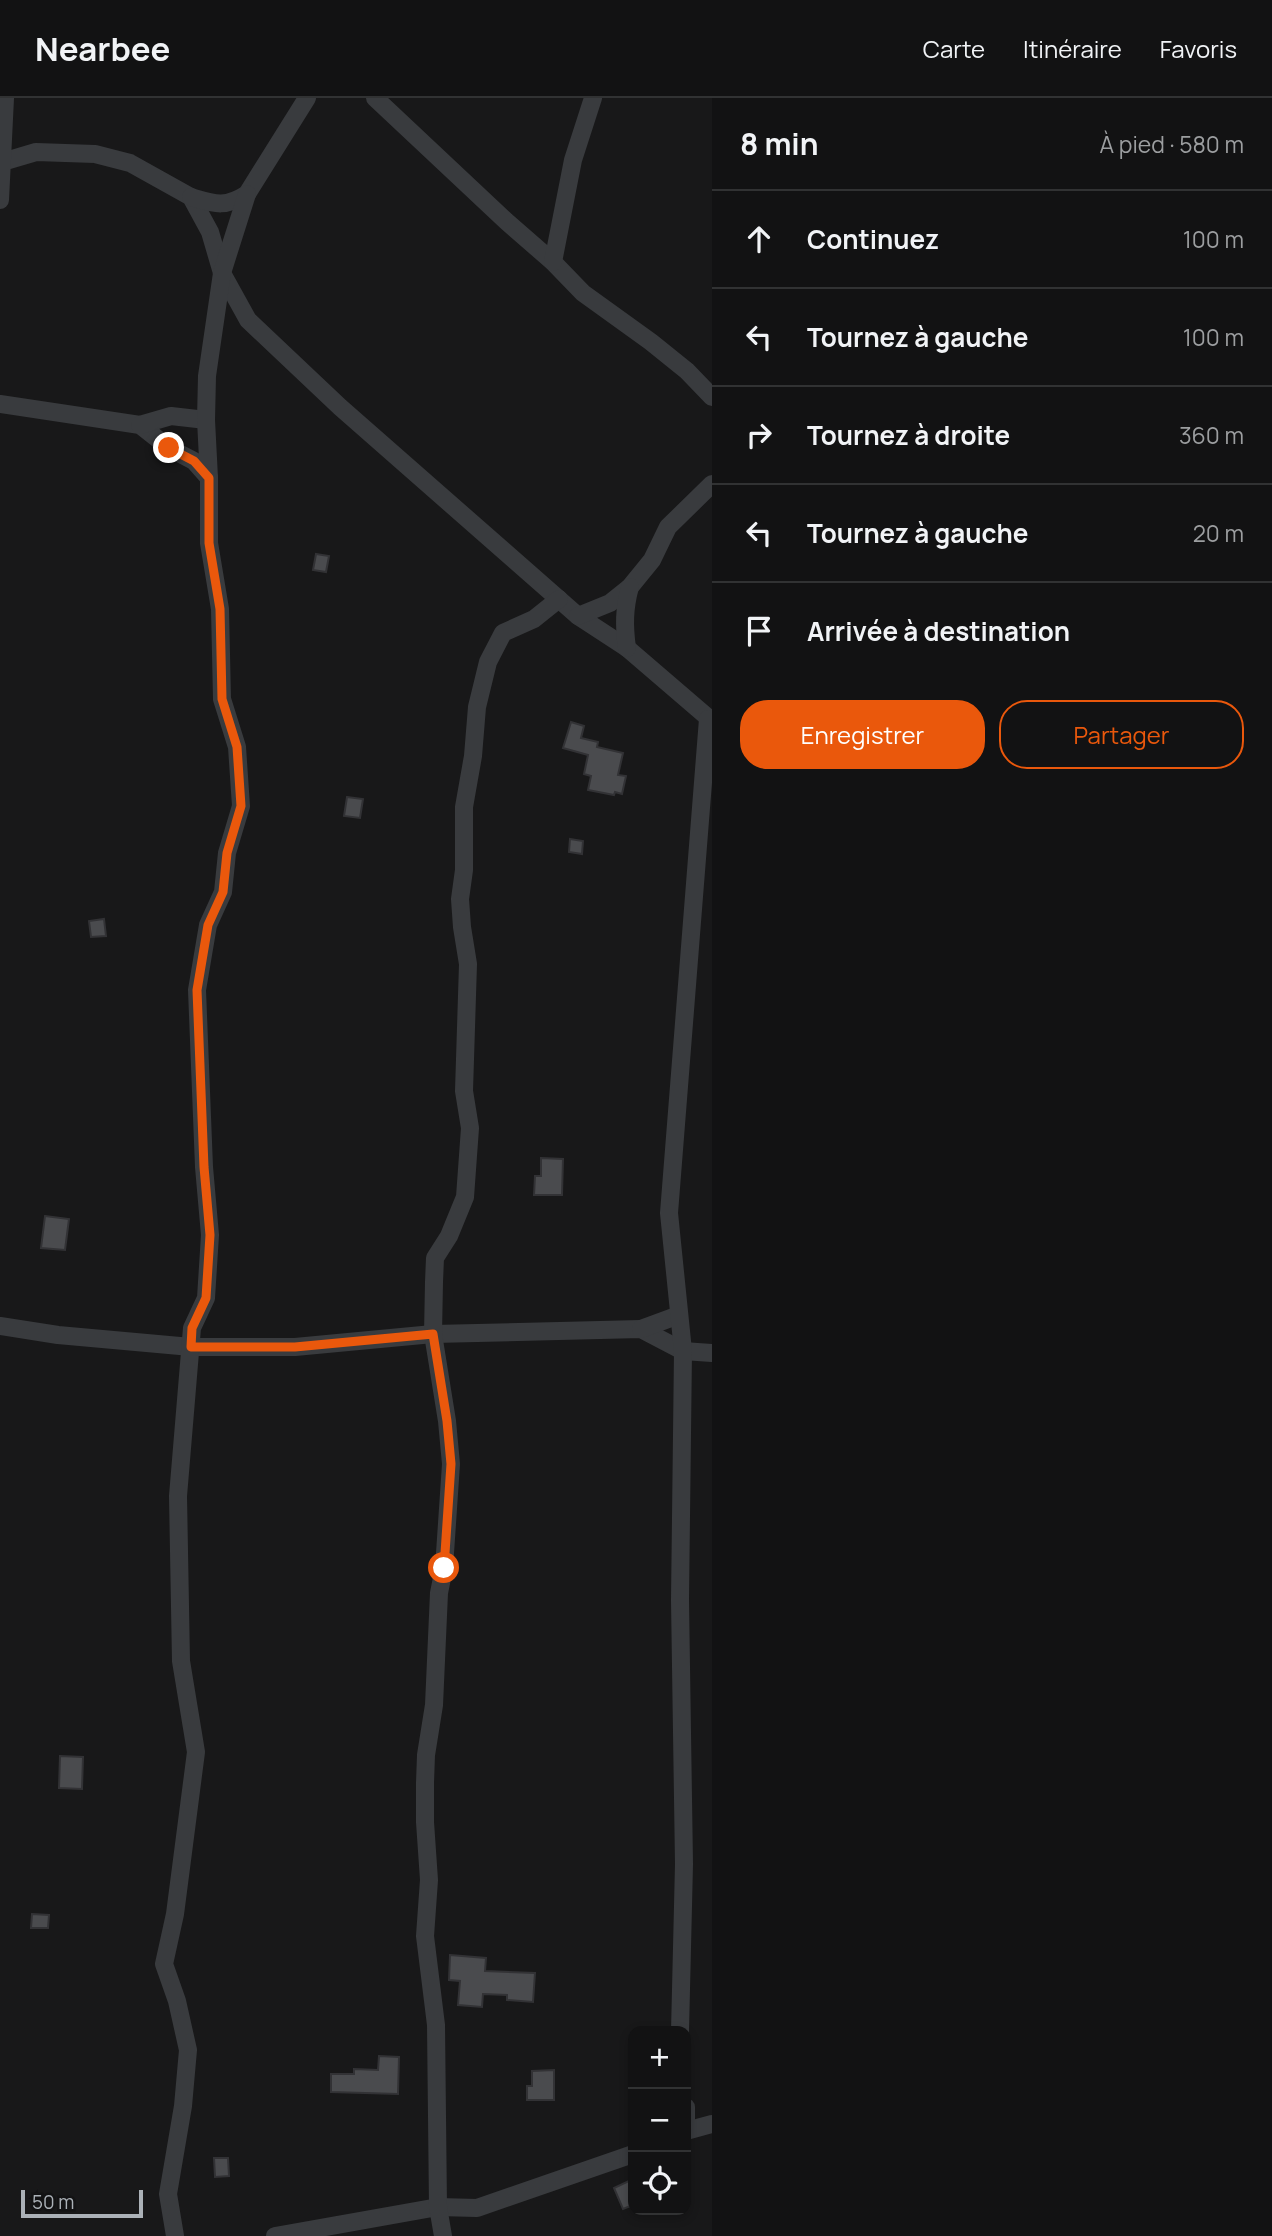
<!DOCTYPE html>
<html lang="fr">
<head>
<meta charset="utf-8">
<style>
	body { margin:0; font-family:Manrope,sans-serif; background:#1b1b1c; color:#f1f3f6 }
	.controls { position:absolute; right:21px; bottom:21px; display:grid; overflow:hidden; border-radius:14px; box-shadow:0 4px 10px #0003 }
	.controls button { width:63px; height:63px; display:grid; place-items:center; padding:0; border:0; border-bottom:2px solid #313233; background:#121213; color:#f1f3f6; font:35px sans-serif }
	.scale { position:absolute; left:21px; bottom:18px; width:122px; box-sizing:border-box; padding-left:7px; border:4px solid #abb1b7; border-top:0; font-size:19px; line-height:24px; white-space:nowrap; color:#abb1b7; -webkit-text-stroke:5px #131314; paint-order:stroke }
	.stop { position:absolute; width:21px; height:21px; margin:-16px; border:5px solid #ea580c; border-radius:50%; background:#fff }
	.stop.end { background:#ea580c; border-color:#fff; box-shadow:0 2px 7px #0008 }
	.list { margin:0; padding:0; list-style:none }
	h2 { display:flex; justify-content:space-between; align-items:center; height:91px; margin:0; padding:0 28px; font-size:30px }
	h2 small { font-size:23px; font-weight:400; color:#9c9ea0 }
	.list li { display:grid; grid-template-columns:46px 1fr auto; gap:21px; align-items:center; box-sizing:border-box; height:98px; padding:0 28px; border-top:2px solid #313233 }
	.list b { display:block; font-size:26px; white-space:nowrap }
	.list em { font-size:23px; font-style:normal; color:#9c9ea0 }
	.actions { display:flex; gap:14px; padding:21px 28px }
	.actions a { flex:1; padding:16px 0; border:2px solid #ea580c; border-radius:28px; text-align:center; font-size:24px; color:#ea580c }
	.actions .main { background:#ea580c; color:#fff }
	.icon { flex:none; width:38px; height:38px; fill:none; stroke:currentColor; stroke-width:2; stroke-linecap:round; stroke-linejoin:round }
	.map { position:relative; flex:none; width:712px; height:2138px; overflow:hidden }
	header { display:flex; align-items:center; gap:42px; box-sizing:border-box; height:98px; padding:0 35px; background:#121213; border-bottom:2px solid #313233 }
	header strong { font-size:33px }
	nav { display:flex; gap:38px; margin-inline-start:auto; font-size:24px }
	main { display:flex }
	aside { flex:1; background:#121213 }
	.map>svg:first-child { display:block }
	.building { fill:#4a4b4e; stroke:#323235; stroke-width:2 }
	.lines { fill:none; stroke-linecap:round; stroke-linejoin:round }
	.minor { stroke:#393b3e; stroke-width:18 }
	.route { stroke:#ea580c; stroke-width:9 }
</style>
</head>
<body>
<header>
<strong>Nearbee</strong>
<nav><a>Carte</a><a>Itinéraire</a><a>Favoris</a></nav>
</header>
<main>
<div class="map">
<svg width="712" height="2138" viewBox="0 0 712 2138">
	<rect width="100%" height="100%" fill="#181819"/>
	<g class="building">
		<polygon points="316,456 329,458 326,474 313,472"/>
		<polygon points="571,624 584,628 581,640 598,644 597,649 623,655 618,677 626,678 622,696 615,694 614,697 588,692 591,678 584,676 588,657 563,650"/>
		<polygon points="347,699 363,701 360,720 344,718"/>
		<polygon points="570,741 583,743 582,756 569,754"/>
		<polygon points="104,821 106,838 91,839 89,823"/>
		<polygon points="541,1060 563,1061 562,1097 534,1097 535,1078 541,1078"/>
		<polygon points="45,1118 69,1121 65,1152 41,1150"/>
		<polygon points="60,1658 83,1659 82,1691 59,1690"/>
		<polygon points="32,1816 49,1817 48,1830 31,1830"/>
		<polygon points="450,1857 486,1860 485,1873 535,1875 533,1904 507,1902 507,1897 483,1896 482,1909 458,1907 460,1883 449,1882"/>
		<polygon points="379,1958 399,1959 398,1996 331,1994 331,1976 354,1976 354,1971 378,1972"/>
		<polygon points="554,1972 554,2002 527,2002 527,1988 532,1988 532,1973"/>
		<polygon points="214,2060 228,2060 229,2078 215,2079"/>
		<polygon points="633,2081 633,2107 623,2111 614,2090"/>
	</g>
	<g class="lines">
		<g class="minor">
			<polyline points="375,0 506,123 553,164 583,195 651,244 687,273 712,299"/>
			<polyline points="2,64 36,54 95,56 130,65 191,99 210,134 222,175 248,222 340,309 578,518 627,550 712,623"/>
			<path d="M191,99C215,106 225,110 247,96L307,0"/>
			<polyline points="0,102 5,0"/>
			<polyline points="553,164 573,62 593,0"/>
			<polyline points="0,306 140,327 169,350 194,363 209,380"/>
			<polyline points="140,327 171,318 206,322"/>
			<polyline points="578,518 610,505 630,489 652,462 668,429 712,386"/>
			<path d="M627,550C624,528 624,511 630,489"/>
			<polyline points="0,1228 58,1237 191,1249 295,1249 433,1236 641,1231 683,1253 712,1255"/>
			<polyline points="641,1231 679,1217"/>
			<polyline points="680,1933 684,1766 680,1502 683,1253 669,1115 708,621"/>
			<polyline points="686,2009 686,2030"/>
			<polyline points="686,2033 712,2026"/>
			<polyline points="175,2138 168,2096 183,2008 188,1952 177,1903 164,1866 175,1816 196,1654 181,1563 178,1398 192,1230 206,1200 210,1137 204,1069 197,892 208,827 223,794 227,755 241,708 237,649 222,601 220,511 209,445 209,380 206,322 207,278 222,175 247,96"/>
			<polyline points="275,2138 438,2109 477,2110 633,2056"/>
			<polyline points="443,2138 438,2109 436,1927 425,1838 429,1782 425,1724 425,1685 426,1657 434,1607 439,1495 444,1470 451,1366 447,1323 433,1236 434,1184 435,1160 449,1138 465,1099 470,1030 464,993 468,866 462,829 460,801 464,772 464,709 473,658 477,609 488,564 503,535 534,521 559,501"/>
		</g>
	</g>
	<g class="lines">
		<polyline class="route" points="169,350 194,363 209,380 209,445 220,511 222,601 237,649 241,708 227,755 223,794 208,827 197,892 204,1069 210,1137 206,1200 192,1230 191,1249 295,1249 433,1236 447,1323 451,1366 444,1470"/>
	</g>
</svg>
<div class="controls">
<button>+</button>
<button>−</button>
<button><svg class="icon" aria-label="locate" viewBox="0 0 24 24"><circle cx="12" cy="12" r="6"/><path d="M12 2v4M12 18v4M2 12h4M18 12h4"/></svg></button>
</div>
<div class="scale">50 m</div>
<div class="stop" style="left:444px;top:1470px"></div>
<div class="stop end" style="left:169px;top:350px"></div>
</div>
<aside>
<h2>8 min<small>À pied · 580 m</small></h2>
<ul class="list">
<li><svg class="icon" aria-label="ahead" viewBox="0 0 24 24"><path d="M12 20V5M6 11l6-6 6 6"/></svg><div><b>Continuez</b></div><em>100 m</em></li>
<li><svg class="icon" aria-label="left" viewBox="0 0 24 24"><path d="M17 20v-9H6M10 6l-5 5 5 5"/></svg><div><b>Tournez à gauche</b></div><em>100 m</em></li>
<li><svg class="icon" aria-label="right" viewBox="0 0 24 24"><path d="M7 20v-9h11M14 6l5 5-5 5"/></svg><div><b>Tournez à droite</b></div><em>360 m</em></li>
<li><svg class="icon" aria-label="left" viewBox="0 0 24 24"><path d="M17 20v-9H6M10 6l-5 5 5 5"/></svg><div><b>Tournez à gauche</b></div><em>20 m</em></li>
<li><svg class="icon" aria-label="arrive" viewBox="0 0 24 24"><path d="M6 21V4h12l-3 4 3 4H6"/></svg><div><b>Arrivée à destination</b></div></li>
</ul>
<div class="actions"><a class="main">Enregistrer</a><a>Partager</a></div>
</aside>
</main>
</body>
</html>
